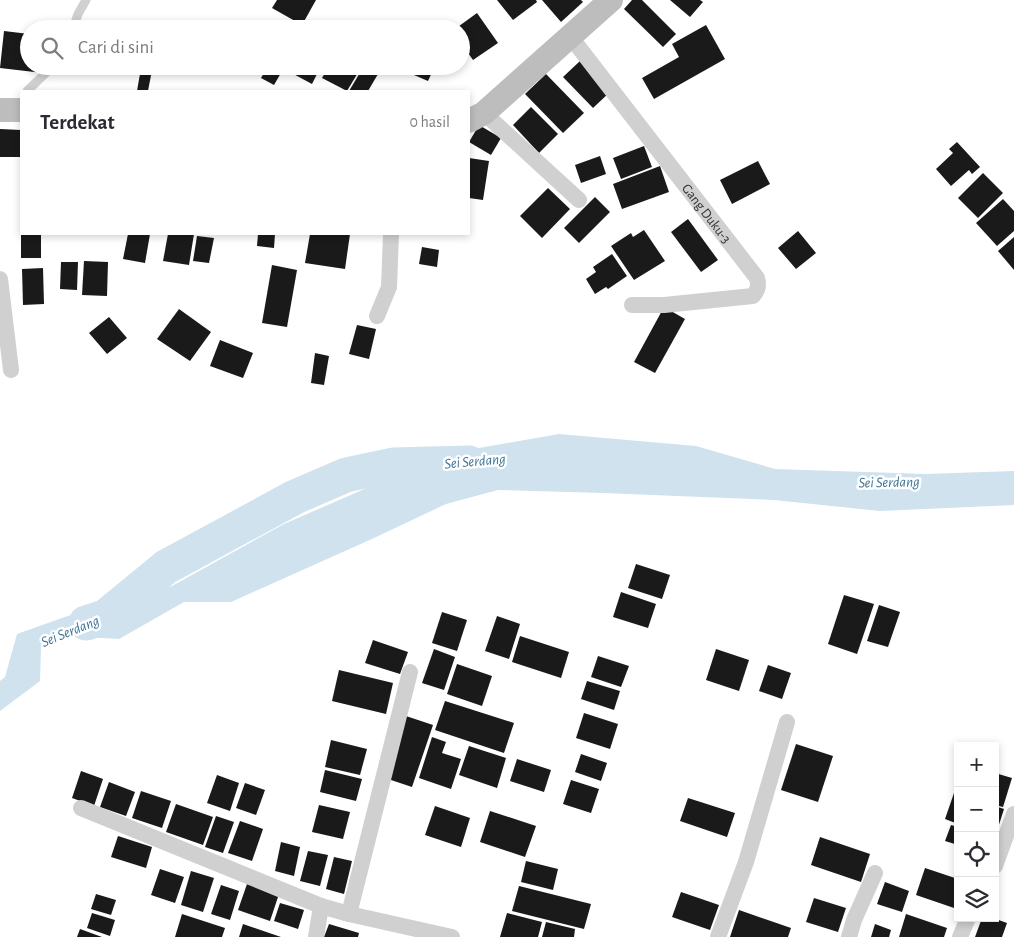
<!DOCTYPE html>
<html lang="id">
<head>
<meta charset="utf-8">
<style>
	body { margin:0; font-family:"Alegreya Sans",sans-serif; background:#f7f7f7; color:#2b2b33 }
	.controls { position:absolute; right:15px; bottom:15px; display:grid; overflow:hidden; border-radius:0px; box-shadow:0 2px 8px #0003 }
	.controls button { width:45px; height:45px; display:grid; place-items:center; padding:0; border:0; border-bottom:1px solid #e1e1e2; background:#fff; color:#2b2b33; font:25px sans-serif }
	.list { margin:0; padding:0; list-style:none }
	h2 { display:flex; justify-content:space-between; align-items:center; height:65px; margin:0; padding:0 20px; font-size:21px }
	h2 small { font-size:16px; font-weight:400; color:#7c7c81 }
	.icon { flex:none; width:28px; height:28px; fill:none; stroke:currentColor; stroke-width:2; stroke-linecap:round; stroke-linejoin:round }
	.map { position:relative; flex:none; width:1014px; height:937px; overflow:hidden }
	.search { position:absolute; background:#fff; box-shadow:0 2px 8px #0003; left:20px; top:20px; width:450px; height:55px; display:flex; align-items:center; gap:12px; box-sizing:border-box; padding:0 18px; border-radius:28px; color:#7c7c81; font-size:19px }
	.panel { position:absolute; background:#fff; box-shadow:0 2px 8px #0003; left:20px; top:90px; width:450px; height:145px; border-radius:0px }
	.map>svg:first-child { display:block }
	.water { fill:#cfe2ee }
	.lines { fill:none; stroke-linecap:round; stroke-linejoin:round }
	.river { stroke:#cfe2ee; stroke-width:35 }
	.building { fill:#1a1a1a }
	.lane { stroke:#d0d0d0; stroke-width:9 }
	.street { stroke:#d0d0d0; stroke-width:16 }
	.secondary { stroke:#bdbdbd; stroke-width:24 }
	.labels { text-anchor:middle; stroke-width:5; stroke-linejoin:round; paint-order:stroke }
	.street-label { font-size:14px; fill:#333; stroke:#fff }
	.water-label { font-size:15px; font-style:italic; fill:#3f7597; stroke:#fff }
</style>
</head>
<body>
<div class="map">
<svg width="1014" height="937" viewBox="0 0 1014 937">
	<rect width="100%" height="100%" fill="#fff"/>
	<polygon class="water" points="559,434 696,446 775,469 925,474 1014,471 1014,505 880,511 774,500 603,493 498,490 446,504 374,538 231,602 184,602 119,639 67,636 41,647 40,681 0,711 0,681 5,677 17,634 79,612 172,586 284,524 445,454"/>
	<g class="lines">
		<polyline class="river" points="86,623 105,617 166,567 295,497 346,475 393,465 469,463"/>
	</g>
	<g class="building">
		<polygon points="277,0 316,0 302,25 272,8"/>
		<polygon points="497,0 536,0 537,2 513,20"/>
		<polygon points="542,0 581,0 583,2 561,22"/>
		<polygon points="632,0 642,0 676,34 663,47 624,9"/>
		<polygon points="670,0 700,0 703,2 690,17"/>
		<polygon points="477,13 498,43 473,60 461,43 461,29 455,29"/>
		<polygon points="706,25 725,59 654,99 642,78 679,57 672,44"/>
		<polygon points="4,31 29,34 29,66 44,66 43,73 0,68"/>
		<polygon points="580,61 610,92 593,108 563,77"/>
		<polygon points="268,66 285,66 274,85 261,78"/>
		<polygon points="288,66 321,66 312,84 286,70"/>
		<polygon points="329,66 362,66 347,91 322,78"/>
		<polygon points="364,66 376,66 381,69 368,91 349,91"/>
		<polygon points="401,66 435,66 428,81 400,69"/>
		<polygon points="141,68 152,70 148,91 137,91"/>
		<polygon points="546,74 584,113 563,133 525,94"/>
		<polygon points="531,107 558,134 539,153 513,125"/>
		<polygon points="479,125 501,138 491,155 469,142"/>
		<polygon points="0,129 21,130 21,157 0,157"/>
		<polygon points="957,142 980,167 972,174 969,170 951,186 936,169 953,153 949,149"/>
		<polygon points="644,146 652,167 621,179 613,158"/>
		<polygon points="600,156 606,174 581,183 575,165"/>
		<polygon points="469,158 489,161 483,200 469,198"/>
		<polygon points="758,161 770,184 732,204 720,180"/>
		<polygon points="660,166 669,192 622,209 613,184"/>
		<polygon points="983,173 1003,193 978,218 958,198"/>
		<polygon points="548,188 570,209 542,238 520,216"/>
		<polygon points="595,197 610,212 579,243 564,228"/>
		<polygon points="1003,199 1014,211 1014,231 997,246 976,223"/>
		<polygon points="688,219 718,260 701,272 671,232"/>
		<polygon points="644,230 665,261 634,280 611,246 631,233 633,237"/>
		<polygon points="798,231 816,253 796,269 778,248"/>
		<rect x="21" y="234" width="20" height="24"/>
		<polygon points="128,234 150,234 145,263 123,259"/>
		<polygon points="168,234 194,234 189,265 163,261"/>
		<polygon points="258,234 275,234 274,248 257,246"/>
		<polygon points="310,234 350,234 345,269 305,263"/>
		<polygon points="197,236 214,238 209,263 193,261"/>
		<polygon points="1014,237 1014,270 998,251"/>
		<polygon points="422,247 439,250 437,267 419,264"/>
		<polygon points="612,254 627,276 608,289 606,287 595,294 586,279 596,272 593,267"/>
		<polygon points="84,261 108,262 107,296 82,295"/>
		<polygon points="61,262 78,262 77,290 60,289"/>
		<polygon points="272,265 297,270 287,327 262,323"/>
		<polygon points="43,268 44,304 23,305 22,269"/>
		<polygon points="664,307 685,319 655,373 634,362"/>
		<polygon points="179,309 211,332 190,361 157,339"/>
		<polygon points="109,317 127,338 107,354 89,333"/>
		<polygon points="357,325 376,329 369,359 349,354"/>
		<polygon points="220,340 253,353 243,378 210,366"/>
		<polygon points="315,353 329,356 324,385 311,383"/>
		<polygon points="636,564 670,575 662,599 628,588"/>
		<polygon points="621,592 656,604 648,628 613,617"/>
		<polygon points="844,595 874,604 857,654 828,644"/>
		<polygon points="879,605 900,612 888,647 867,641"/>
		<polygon points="442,612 467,620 457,651 432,643"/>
		<polygon points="497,616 520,624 509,659 485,651"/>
		<polygon points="520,636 569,652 561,678 512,662"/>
		<polygon points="373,640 408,652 400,674 365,663"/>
		<polygon points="434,649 455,657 444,690 422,683"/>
		<polygon points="716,649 749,660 739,691 706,680"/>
		<polygon points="598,656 629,666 621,687 591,677"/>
		<polygon points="457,664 492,676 482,706 447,694"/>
		<polygon points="768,665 791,673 782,699 759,691"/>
		<polygon points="339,670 393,683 386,714 332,701"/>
		<polygon points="587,681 620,691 614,710 581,699"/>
		<polygon points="445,701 514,723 504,753 435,730"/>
		<polygon points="584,713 618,724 610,749 576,738"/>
		<polygon points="406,716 433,725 412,787 385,778"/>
		<polygon points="432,737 446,742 442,753 461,759 451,789 419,778"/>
		<polygon points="331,740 367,749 360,775 325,767"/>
		<polygon points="796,744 833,756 818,802 781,790"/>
		<polygon points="469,746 506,758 497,788 459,775"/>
		<polygon points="581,754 607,763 601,781 575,772"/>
		<polygon points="517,759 551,770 544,792 510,781"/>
		<polygon points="325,770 362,779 356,801 320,792"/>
		<polygon points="81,771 103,779 94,806 72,798"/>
		<polygon points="995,773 1012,778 1003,807 995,805"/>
		<polygon points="217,775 239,783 230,811 207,803"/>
		<polygon points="571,780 599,789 591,813 563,804"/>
		<polygon points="109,782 135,792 126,816 100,807"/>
		<polygon points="245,783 265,790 256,815 236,808"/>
		<polygon points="141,791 171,801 162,828 132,818"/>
		<polygon points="954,793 958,794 958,824 945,819"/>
		<polygon points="688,798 735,813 727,837 680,821"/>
		<polygon points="176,804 213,817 203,845 166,832"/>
		<polygon points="319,805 350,812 343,839 312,832"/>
		<polygon points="435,806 470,818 461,847 425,835"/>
		<polygon points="995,806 1004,809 996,834 995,834"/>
		<polygon points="490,811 536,826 525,857 480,842"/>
		<polygon points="216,816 234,822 223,853 205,847"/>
		<polygon points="240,821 263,829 252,861 228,853"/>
		<polygon points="951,825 958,827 958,845 945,841"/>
		<polygon points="118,836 152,847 146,868 111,857"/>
		<polygon points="820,837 870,854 861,882 811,865"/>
		<polygon points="281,842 300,847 294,876 275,871"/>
		<polygon points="308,851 328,855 320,886 300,881"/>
		<polygon points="334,857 352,861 344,894 326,889"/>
		<polygon points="526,861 558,869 553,890 521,882"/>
		<polygon points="925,868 958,879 957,909 916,895"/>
		<polygon points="160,869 184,877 175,903 151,895"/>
		<polygon points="191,871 214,878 203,912 181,905"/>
		<polygon points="885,882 909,891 902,912 877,904"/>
		<polygon points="247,884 279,894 270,921 238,910"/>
		<polygon points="221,885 239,891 230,920 211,914"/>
		<polygon points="519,886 591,904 584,929 512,911"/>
		<polygon points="681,892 719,905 710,930 672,917"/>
		<polygon points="96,894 116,900 111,915 91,909"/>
		<polygon points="814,898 846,908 838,932 806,922"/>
		<polygon points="280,903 304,910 298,929 274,921"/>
		<polygon points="739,910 791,928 788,937 730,937"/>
		<polygon points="92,913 115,920 110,936 87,928"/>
		<polygon points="507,913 542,922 538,937 500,937"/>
		<polygon points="182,914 225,928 222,937 175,937"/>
		<polygon points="906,914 947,928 944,937 899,937"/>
		<polygon points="982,918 993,918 1007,923 1002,937 975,937"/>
		<polygon points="546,922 575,929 574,937 542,937"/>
		<polygon points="243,924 281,937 239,937"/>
		<polygon points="329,924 359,933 358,937 324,937"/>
		<polygon points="875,924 891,930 889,937 871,937"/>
		<polygon points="80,929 102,937 77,937"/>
	</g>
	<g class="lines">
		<g class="lane">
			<polyline points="73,29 78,14 86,0"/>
			<polyline points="27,91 53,66"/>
		</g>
		<g class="street">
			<path id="s1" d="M570,36L757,278C759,286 758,290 753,296L664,305H632"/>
			<polyline points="484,113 579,200"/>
			<polyline points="0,279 11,370"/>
			<polyline points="377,316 389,287 391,234"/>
			<polyline points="81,808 321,906 349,914 452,937"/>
			<polyline points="995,866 1014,814"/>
			<polyline points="349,914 410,672"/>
			<polyline points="316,937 321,906"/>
			<polyline points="718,937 746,862 787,722"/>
			<polyline points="849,937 854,920 875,873"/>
			<polyline points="960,937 968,918"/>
		</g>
		<g class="secondary">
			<polyline points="0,110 21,110"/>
			<polyline points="469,121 484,113 611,0"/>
		</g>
	</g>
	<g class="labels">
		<g class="street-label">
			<text dy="5" stroke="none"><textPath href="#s1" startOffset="224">Gang Duku-3</textPath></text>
		</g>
		<g class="water-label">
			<text transform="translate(475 461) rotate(-5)" y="5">Sei Serdang</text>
			<text transform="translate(889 482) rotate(-1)" y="5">Sei Serdang</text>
			<text transform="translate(70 631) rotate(-22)" y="5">Sei Serdang</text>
		</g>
	</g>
</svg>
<div class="controls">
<button>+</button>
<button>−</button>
<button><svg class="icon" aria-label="locate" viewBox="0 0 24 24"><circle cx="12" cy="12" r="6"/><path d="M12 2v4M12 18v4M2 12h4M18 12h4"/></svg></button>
<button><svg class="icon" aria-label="layers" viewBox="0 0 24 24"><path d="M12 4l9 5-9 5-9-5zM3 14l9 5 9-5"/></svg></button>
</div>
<div class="search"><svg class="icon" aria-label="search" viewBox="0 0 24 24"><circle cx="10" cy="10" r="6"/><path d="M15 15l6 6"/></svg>Cari di sini</div>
<section class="panel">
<h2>Terdekat<small>0 hasil</small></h2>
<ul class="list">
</ul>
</section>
</div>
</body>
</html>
